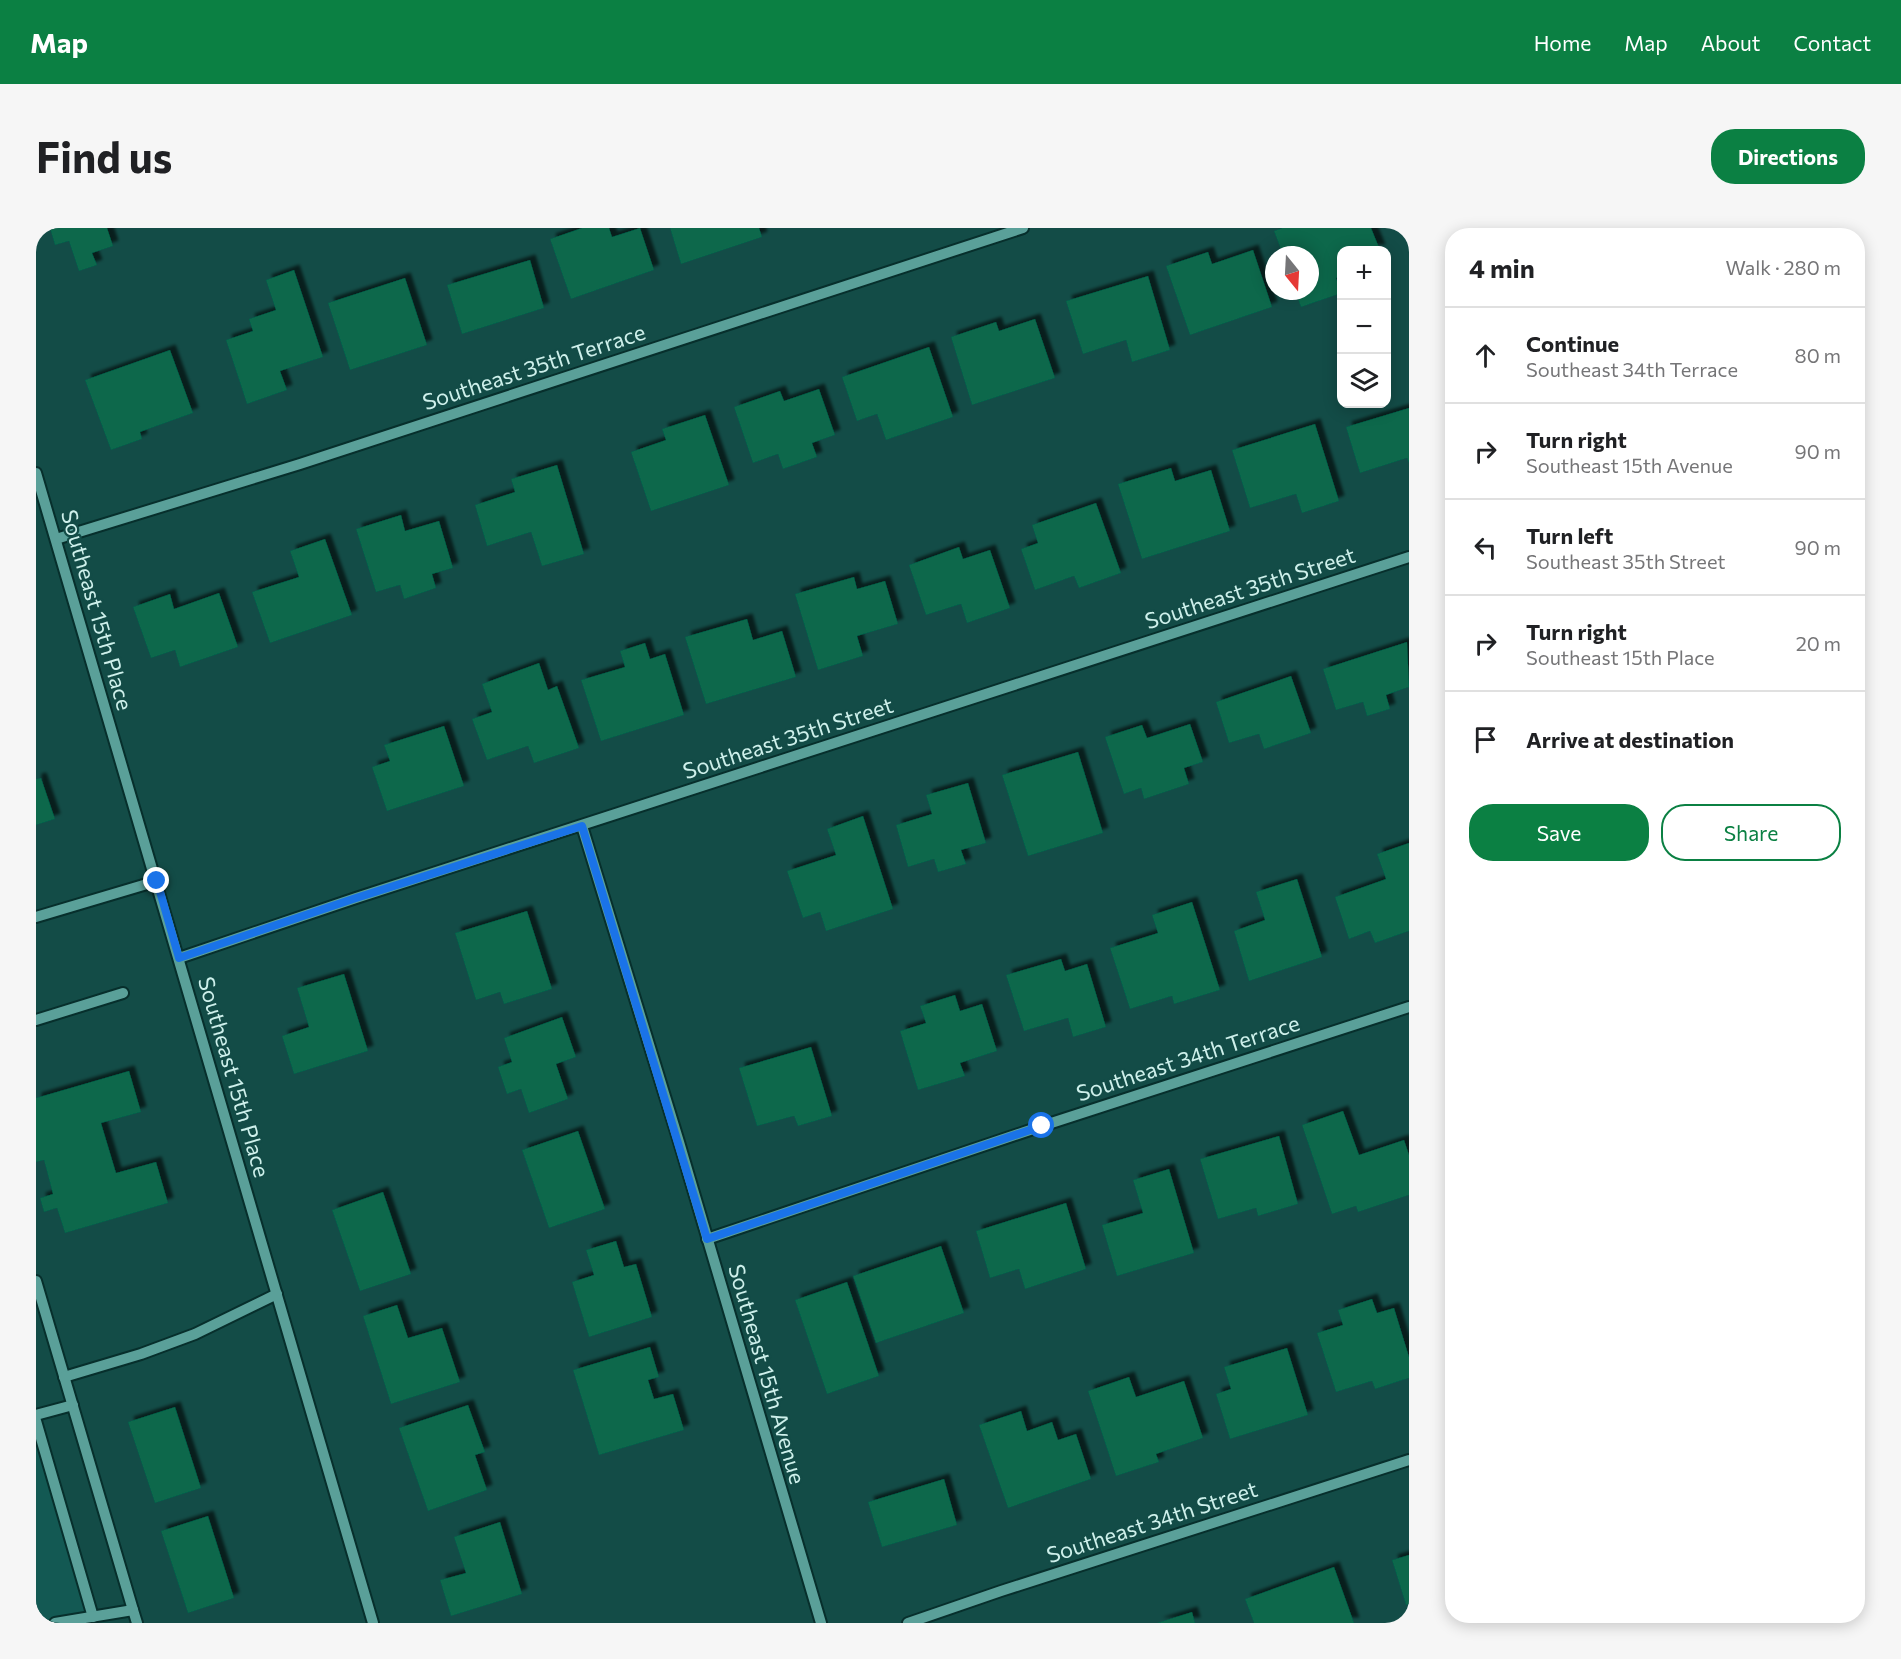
<!DOCTYPE html>
<html lang="en">
<head>
<meta charset="utf-8">
<style>
	body { margin:0; font-family:Commissioner,sans-serif; background:#f6f6f6; color:#202124 }
	.controls { position:absolute; right:18px; top:18px; display:grid; overflow:hidden; border-radius:12px; box-shadow:0 3px 15px #0003 }
	.controls button { width:54px; height:54px; display:grid; place-items:center; padding:0; border:0; border-bottom:2px solid #e0e0e0; background:#fff; color:#202124; font:30px sans-serif }
	.compass { position:absolute; left:1229px; top:18px; width:54px; height:54px; border-radius:50%; background:#fff; box-shadow:0 3px 15px #0003; rotate:162deg }
	.stop { position:absolute; width:18px; height:18px; margin:-14px; border:4px solid #1a73e8; border-radius:50%; background:#fff }
	.stop.end { background:#1a73e8; border-color:#fff; box-shadow:0 2px 6px #0008 }
	.list { margin:0; padding:0; list-style:none }
	h2 { display:flex; justify-content:space-between; align-items:center; height:78px; margin:0; padding:0 24px; font-size:26px }
	h2 small { font-size:20px; font-weight:400; color:#757577 }
	.list li { display:grid; grid-template-columns:39px 1fr auto; gap:18px; align-items:center; box-sizing:border-box; height:96px; padding:0 24px; border-top:2px solid #e0e0e0 }
	.list b { display:block; font-size:22px; white-space:nowrap }
	.list p { margin:0; font-size:20px; white-space:nowrap; color:#757577 }
	.list em { font-size:20px; font-style:normal; color:#757577 }
	.actions { display:flex; gap:12px; padding:18px 24px }
	.actions a { flex:1; padding:14px 0; border:2px solid #0b8043; border-radius:24px; text-align:center; font-size:21px; color:#0b8043 }
	.actions .main { background:#0b8043; color:#fff }
	.icon { flex:none; width:33px; height:33px; fill:none; stroke:currentColor; stroke-width:2; stroke-linecap:round; stroke-linejoin:round }
	.map { position:relative; flex:none; width:1373px; height:1395px; overflow:hidden; border-radius:24px }
	header { display:flex; align-items:center; gap:36px; box-sizing:border-box; height:84px; padding:0 30px; background:#0b8043; color:#fff }
	header strong { font-size:28px }
	nav { display:flex; gap:33px; margin-inline-start:auto; font-size:21px }
	.intro { display:flex; align-items:center; justify-content:space-between; box-sizing:border-box; height:144px; padding:0 36px }
	h1 { margin:0; font-size:42px }
	.button { padding:15px 27px; border-radius:24px; background:#0b8043; color:#fff; font-size:21px; font-weight:700 }
	main { display:flex; gap:36px; padding:0 36px }
	aside { flex:1; background:#fff; border-radius:24px; box-shadow:0 3px 15px #0003 }
	.map>svg:first-child { display:block }
	.built { fill:#135953 }
	.building { fill:#07674c; filter:url(#shadow) }
	.lines { fill:none; stroke-linecap:round; stroke-linejoin:round }
	.minor-casing { stroke:#072f2c; stroke-width:14 }
	.minor { stroke:#5aa099; stroke-width:10 }
	.route { stroke:#1a73e8; stroke-width:8 }
	.labels { text-anchor:middle; stroke-width:4.5; stroke-linejoin:round; paint-order:stroke }
	.street-label { font-size:22px; fill:#cef0eb; stroke:#134c47 }
</style>
</head>
<body>
<header>
<strong>Map</strong>
<nav><a>Home</a><a>Map</a><a>About</a><a>Contact</a></nav>
</header>
<div class="intro"><h1>Find us</h1><a class="button">Directions</a></div>
<main>
<div class="map">
<svg width="1373" height="1395" viewBox="0 0 1373 1395">
	<defs>
		<filter id="shadow"><feDropShadow dx="5.5" dy="-5.5" stdDeviation="1.5" flood-color="#0009"/></filter>
	</defs>
	<rect width="100%" height="100%" fill="#134c47"/>
	<polygon class="built" points="0,1199 61,1395 0,1395"/>
	<g class="building">
		<polygon points="14,0 71,0 77,18 56,25 61,37 43,43 33,13 19,17"/>
		<polygon points="546,0 573,0 576,9 604,0 618,42 535,71 514,11"/>
		<polygon points="634,0 723,0 726,9 645,36"/>
		<polygon points="1246,0 1335,0 1344,22 1306,22 1306,48 1300,50 1306,65 1265,79 1259,63 1274,63 1274,27 1247,27 1238,3"/>
		<polygon points="1217,22 1236,79 1154,107 1130,38 1172,24 1176,36"/>
		<polygon points="494,32 508,80 426,106 411,57"/>
		<polygon points="258,42 287,129 244,143 251,162 211,176 190,112 217,103 213,91 240,82 230,52"/>
		<polygon points="1112,48 1134,122 1096,134 1090,112 1047,126 1030,73"/>
		<polygon points="369,50 391,117 314,142 292,75"/>
		<polygon points="999,91 1019,150 936,177 915,109 960,94 963,103"/>
		<polygon points="893,119 917,189 850,212 841,186 821,193 806,149"/>
		<polygon points="134,122 157,185 104,204 106,211 75,222 49,152"/>
		<polygon points="783,161 799,207 776,215 781,229 747,241 742,226 717,235 698,179 744,163 748,173"/>
		<polygon points="1373,180 1373,235 1371,230 1324,245 1310,199"/>
		<polygon points="669,187 693,257 615,283 595,224 630,212 626,201"/>
		<polygon points="1279,196 1303,273 1266,285 1260,266 1214,280 1196,222"/>
		<polygon points="521,237 548,326 506,338 495,304 451,318 439,277 479,264 475,251"/>
		<polygon points="1135,240 1139,253 1175,242 1194,303 1106,331 1082,256"/>
		<polygon points="1060,275 1085,345 1043,360 1038,348 999,362 985,321 1002,315 996,297"/>
		<polygon points="365,287 369,303 403,293 417,340 396,346 400,360 368,371 364,357 340,364 320,301"/>
		<polygon points="289,311 316,387 234,415 216,364 263,349 254,323"/>
		<polygon points="923,319 927,331 954,322 974,380 931,395 925,376 890,387 873,337"/>
		<polygon points="818,349 821,361 849,353 862,396 821,408 827,428 782,442 759,366"/>
		<polygon points="183,365 202,419 144,439 139,422 115,430 97,379 134,366 138,381"/>
		<polygon points="711,391 717,412 746,403 760,449 670,476 649,409"/>
		<polygon points="1371,414 1373,459 1350,467 1354,481 1331,488 1327,474 1300,482 1287,441"/>
		<polygon points="609,415 614,431 629,426 648,487 565,513 545,452 589,439 584,423"/>
		<polygon points="503,435 512,462 521,458 543,520 498,535 492,518 451,532 436,491 456,484 446,456"/>
		<polygon points="1255,448 1275,505 1228,521 1223,506 1193,515 1180,474"/>
		<polygon points="1154,496 1167,534 1148,540 1153,556 1108,571 1105,560 1088,566 1069,509 1106,497 1111,510"/>
		<polygon points="408,498 428,558 351,583 336,539 354,533 348,517"/>
		<polygon points="1042,524 1067,605 992,628 966,547"/>
		<polygon points="5,550 19,591 0,597 0,551"/>
		<polygon points="932,555 950,615 925,622 930,636 902,644 898,631 872,639 860,597 896,586 890,567"/>
		<polygon points="827,588 857,681 790,703 784,684 767,690 751,643 800,627 791,601"/>
		<polygon points="1373,615 1373,703 1339,715 1334,703 1313,711 1299,669 1350,651 1341,626"/>
		<polygon points="1261,651 1286,729 1213,753 1198,703 1229,692 1220,664"/>
		<polygon points="1156,674 1184,762 1138,776 1136,768 1094,781 1074,720 1122,705 1116,687"/>
		<polygon points="491,683 516,761 468,776 464,764 440,772 419,705"/>
		<polygon points="1025,731 1029,743 1051,736 1070,799 1037,809 1032,790 988,803 970,747"/>
		<polygon points="308,746 332,823 258,846 246,808 273,799 261,760"/>
		<polygon points="919,767 924,783 946,776 961,823 924,835 929,848 882,862 864,803 890,795 884,778"/>
		<polygon points="526,789 540,829 520,836 532,871 493,885 485,861 471,866 462,839 476,834 468,810"/>
		<polygon points="775,819 796,888 762,898 758,888 721,898 703,840"/>
		<polygon points="93,843 105,884 65,895 80,945 120,934 132,975 29,1005 21,980 8,984 4,970 17,966 8,932 0,934 0,870"/>
		<polygon points="1307,883 1323,927 1368,912 1373,927 1373,967 1322,984 1320,978 1296,986 1266,897"/>
		<polygon points="542,903 569,981 513,1000 486,922"/>
		<polygon points="1243,908 1262,976 1222,988 1220,980 1182,991 1164,931"/>
		<polygon points="1133,941 1158,1025 1081,1048 1066,997 1107,985 1097,952"/>
		<polygon points="347,964 375,1046 324,1063 296,982"/>
		<polygon points="1030,975 1050,1041 989,1061 983,1041 954,1050 940,1003"/>
		<polygon points="580,1013 588,1039 600,1036 616,1089 553,1109 536,1054 558,1047 550,1022"/>
		<polygon points="905,1018 928,1085 840,1115 817,1048"/>
		<polygon points="811,1054 843,1148 791,1166 759,1072"/>
		<polygon points="1336,1071 1341,1085 1358,1080 1373,1129 1373,1150 1339,1161 1336,1153 1300,1164 1281,1105 1307,1097 1302,1082"/>
		<polygon points="361,1077 372,1110 406,1100 424,1154 355,1176 327,1088"/>
		<polygon points="614,1119 623,1149 612,1152 618,1171 637,1166 648,1202 563,1227 537,1142"/>
		<polygon points="1251,1120 1272,1187 1194,1211 1180,1166 1195,1161 1188,1139"/>
		<polygon points="1093,1149 1100,1169 1148,1153 1167,1210 1120,1226 1123,1234 1080,1248 1052,1163"/>
		<polygon points="432,1177 449,1224 439,1227 451,1262 392,1283 363,1200"/>
		<polygon points="139,1179 165,1260 119,1275 92,1194"/>
		<polygon points="985,1183 991,1203 1016,1194 1022,1212 1040,1206 1055,1251 972,1280 943,1197"/>
		<polygon points="908,1251 921,1297 846,1319 832,1274"/>
		<polygon points="172,1288 198,1370 152,1385 125,1303"/>
		<polygon points="464,1294 486,1366 415,1388 404,1352 430,1345 418,1309"/>
		<polygon points="1373,1327 1373,1376 1370,1377 1356,1332"/>
		<polygon points="1298,1339 1318,1395 1218,1395 1209,1371"/>
		<polygon points="1156,1384 1159,1395 1121,1395"/>
	</g>
	<g class="lines">
		<g class="minor-casing">
			<g id="minor">
				<polyline points="0,245 337,1395"/>
				<polyline points="20,311 264,236 987,0"/>
				<polyline points="546,598 643,914 785,1395"/>
				<polyline points="0,689 121,653"/>
				<polyline points="143,730 320,670 1373,329"/>
				<polyline points="0,792 87,765"/>
				<polyline points="671,1011 1006,898 1373,779"/>
				<polyline points="0,1053 97,1382"/>
				<polyline points="28,1149 105,1126 159,1106 241,1066"/>
				<polyline points="0,1187 37,1177"/>
				<polyline points="0,1193 57,1389"/>
				<polyline points="19,1395 97,1382 101,1395"/>
				<polyline points="872,1395 965,1363 1373,1232"/>
			</g>
		</g>
		<use href="#minor" class="minor"/>
	</g>
	<g class="lines">
		<polyline class="route" points="121,653 143,730 320,670 546,598 671,1011 1006,898"/>
	</g>
	<g class="labels">
		<g class="street-label">
			<text transform="translate(498 139) rotate(-18)" y="8">Southeast 35th Terrace</text>
			<text transform="translate(1214 360) rotate(-18)" y="8">Southeast 35th Street</text>
			<text transform="translate(61 382) rotate(74)" y="8">Southeast 15th Place</text>
			<text transform="translate(752 510) rotate(-18)" y="8">Southeast 35th Street</text>
			<text transform="translate(1152 830) rotate(-18)" y="8">Southeast 34th Terrace</text>
			<text transform="translate(198 849) rotate(74)" y="8">Southeast 15th Place</text>
			<text transform="translate(731 1146) rotate(74)" y="8">Southeast 15th Avenue</text>
			<text transform="translate(1116 1294) rotate(-18)" y="8">Southeast 34th Street</text>
		</g>
	</g>
</svg>
<div class="controls">
<button>+</button>
<button>−</button>
<button><svg class="icon" aria-label="layers" viewBox="0 0 24 24"><path d="M12 4l9 5-9 5-9-5zM3 14l9 5 9-5"/></svg></button>
</div>
<svg class="compass" viewBox="-18 -18 36 36"><path d="M0-13l5 13h-10z" fill="#e53935"/><path d="M0 13l5-13h-10z" fill="#757577"/></svg>
<div class="stop" style="left:1006px;top:898px"></div>
<div class="stop end" style="left:121px;top:653px"></div>
</div>
<aside>
<h2>4 min<small>Walk · 280 m</small></h2>
<ul class="list">
<li><svg class="icon" aria-label="ahead" viewBox="0 0 24 24"><path d="M12 20V5M6 11l6-6 6 6"/></svg><div><b>Continue</b><p>Southeast 34th Terrace</p></div><em>80 m</em></li>
<li><svg class="icon" aria-label="right" viewBox="0 0 24 24"><path d="M7 20v-9h11M14 6l5 5-5 5"/></svg><div><b>Turn right</b><p>Southeast 15th Avenue</p></div><em>90 m</em></li>
<li><svg class="icon" aria-label="left" viewBox="0 0 24 24"><path d="M17 20v-9H6M10 6l-5 5 5 5"/></svg><div><b>Turn left</b><p>Southeast 35th Street</p></div><em>90 m</em></li>
<li><svg class="icon" aria-label="right" viewBox="0 0 24 24"><path d="M7 20v-9h11M14 6l5 5-5 5"/></svg><div><b>Turn right</b><p>Southeast 15th Place</p></div><em>20 m</em></li>
<li><svg class="icon" aria-label="arrive" viewBox="0 0 24 24"><path d="M6 21V4h12l-3 4 3 4H6"/></svg><div><b>Arrive at destination</b></div></li>
</ul>
<div class="actions"><a class="main">Save</a><a>Share</a></div>
</aside>
</main>
</body>
</html>
